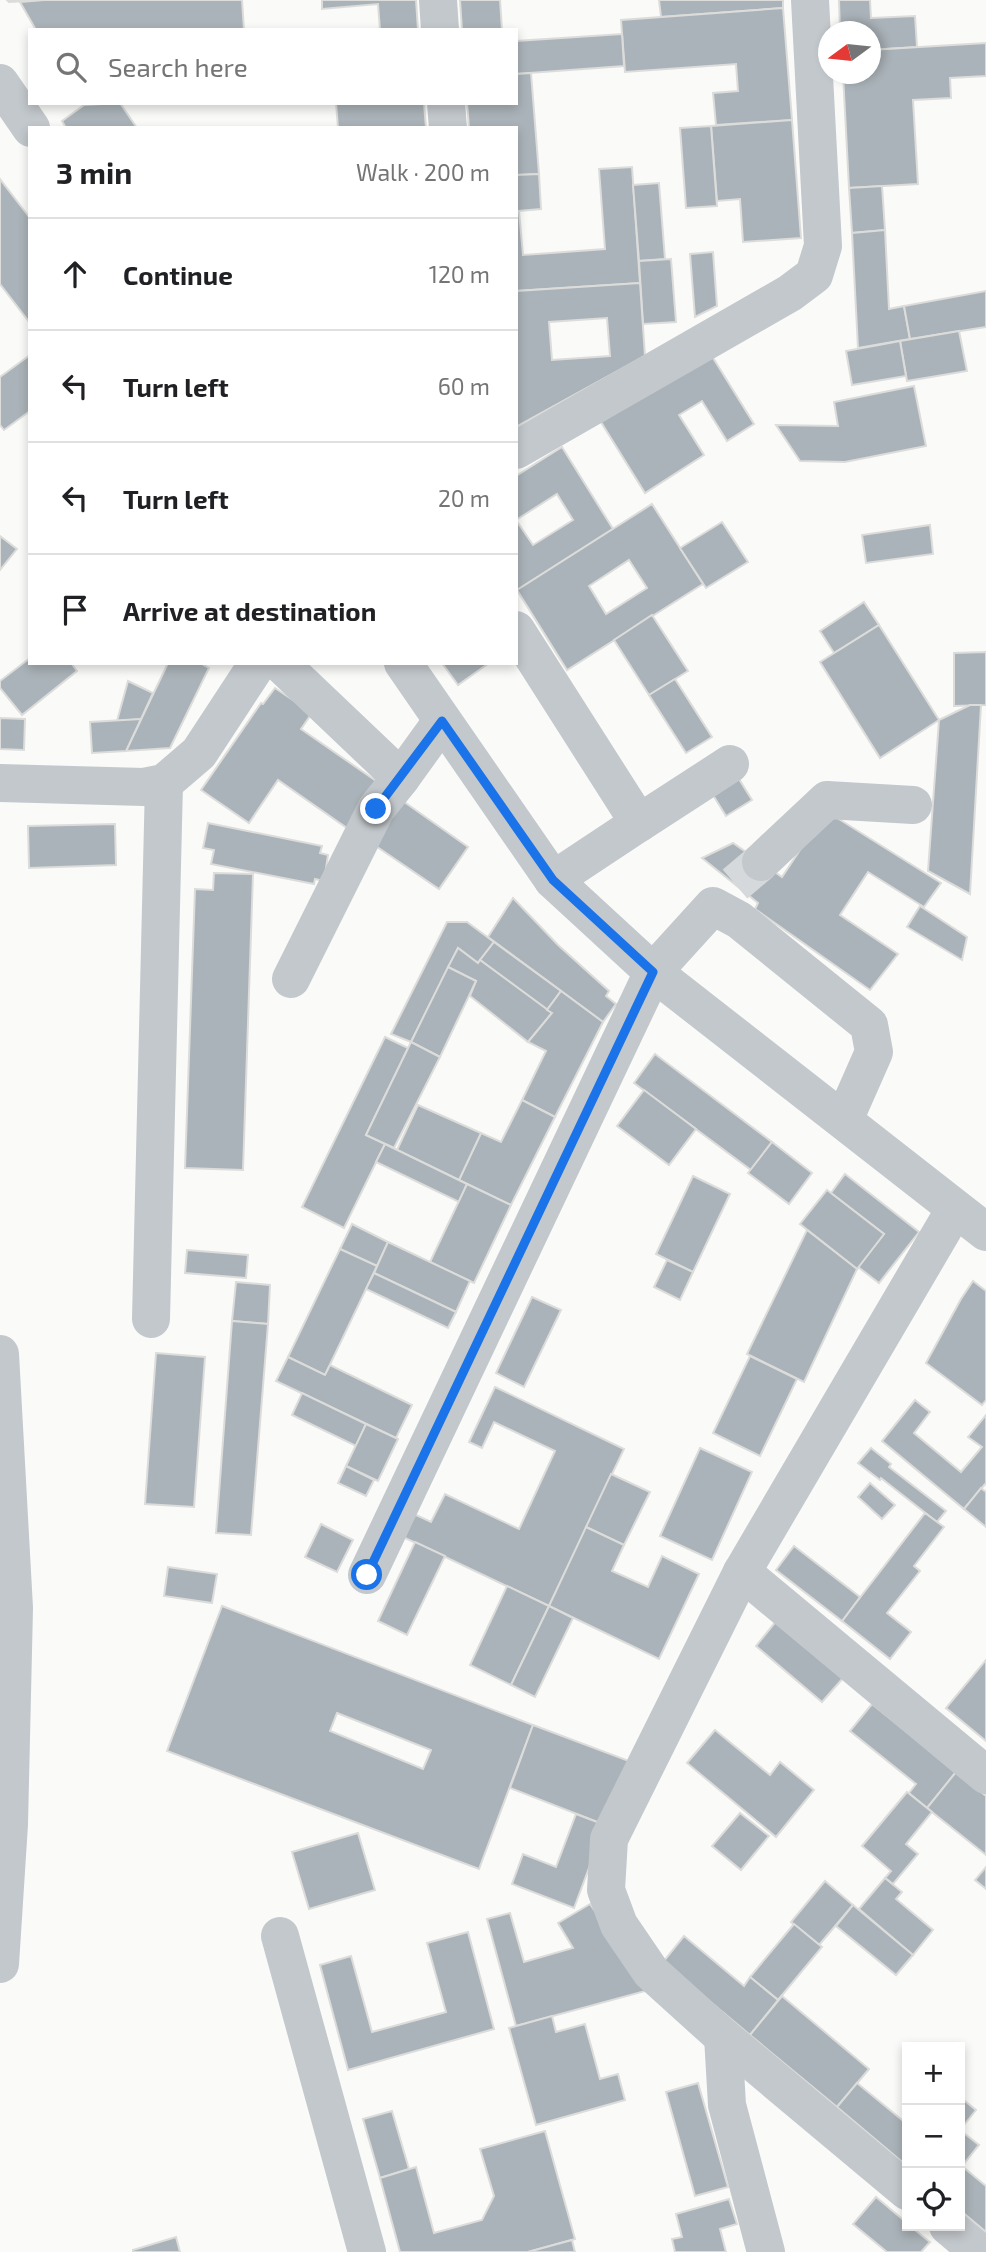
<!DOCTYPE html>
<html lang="en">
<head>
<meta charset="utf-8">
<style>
	body { margin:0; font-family:"Exo 2",sans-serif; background:#f2f2f2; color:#202124 }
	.controls { position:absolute; right:21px; bottom:21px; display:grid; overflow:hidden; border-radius:0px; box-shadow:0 4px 10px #0003 }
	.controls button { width:63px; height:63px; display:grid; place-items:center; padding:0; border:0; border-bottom:2px solid #e0e0e0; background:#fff; color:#202124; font:35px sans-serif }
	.compass { position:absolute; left:818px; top:21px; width:63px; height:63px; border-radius:50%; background:#fff; box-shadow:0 4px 10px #0003; rotate:255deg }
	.stop { position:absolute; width:21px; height:21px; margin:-16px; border:5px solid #1a73e8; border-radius:50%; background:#fff }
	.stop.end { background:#1a73e8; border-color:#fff; box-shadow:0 2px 7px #0008 }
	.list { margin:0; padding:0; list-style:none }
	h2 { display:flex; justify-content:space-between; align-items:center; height:91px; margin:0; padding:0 28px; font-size:30px }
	h2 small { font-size:23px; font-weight:400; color:#757577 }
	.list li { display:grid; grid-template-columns:46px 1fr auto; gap:21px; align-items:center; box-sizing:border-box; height:112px; padding:0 28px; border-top:2px solid #e0e0e0 }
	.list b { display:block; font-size:26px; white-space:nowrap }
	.list em { font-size:23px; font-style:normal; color:#757577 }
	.icon { flex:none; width:38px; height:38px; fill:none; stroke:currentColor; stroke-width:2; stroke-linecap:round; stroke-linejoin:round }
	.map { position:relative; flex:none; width:986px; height:2252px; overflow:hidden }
	.search { position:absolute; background:#fff; box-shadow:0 4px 10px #0003; left:28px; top:28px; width:490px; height:77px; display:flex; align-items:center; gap:18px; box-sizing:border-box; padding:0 24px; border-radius:0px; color:#757577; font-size:26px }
	.panel { position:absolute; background:#fff; box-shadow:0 4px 10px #0003; left:28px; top:126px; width:490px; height:539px; border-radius:0px }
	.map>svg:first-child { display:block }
	.building { fill:#aab3b9; stroke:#dcdcda; stroke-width:2; fill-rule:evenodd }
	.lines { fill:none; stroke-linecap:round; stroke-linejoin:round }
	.minor-tunnel { stroke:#d5d9db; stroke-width:38; stroke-dasharray:38 19; stroke-linecap:butt }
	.minor { stroke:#c3c8cc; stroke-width:38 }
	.route { stroke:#1a73e8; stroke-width:9 }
</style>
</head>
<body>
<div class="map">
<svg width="986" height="2252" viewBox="0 0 986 2252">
	<rect width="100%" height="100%" fill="#fafaf8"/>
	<g class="building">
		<polygon points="7,0 44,0 9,2"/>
		<polygon points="44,0 242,0 244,30 36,30 20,2"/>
		<polygon points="322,0 416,0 418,30 380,30 378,4 322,9"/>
		<polygon points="460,0 500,0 502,30 462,30"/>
		<polygon points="659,0 783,0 783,8 661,17"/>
		<polygon points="839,0 870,0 871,18 915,16 917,47 870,50 870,32 840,32"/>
		<polygon points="783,8 792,120 716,125 713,93 738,91 736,64 625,72 621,20"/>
		<polygon points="622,34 624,66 516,74 516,41"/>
		<polygon points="986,43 986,76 950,78 951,98 913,100 918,184 849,188 843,74 870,74 870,50"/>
		<polygon points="531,73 539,174 516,175 516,128 469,128 467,103 516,103 516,74"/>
		<polygon points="120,103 137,128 66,128 62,121 84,105"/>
		<polygon points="336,103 424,103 426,128 338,128"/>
		<polygon points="792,120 801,238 743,242 740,199 717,201 711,126"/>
		<polygon points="711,126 717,206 686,208 680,128"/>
		<polygon points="632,167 640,283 516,291 516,175 539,174 541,209 519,211 523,255 605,249 599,169"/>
		<polygon points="0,179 30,218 30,323 0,284"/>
		<polygon points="659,183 665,259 639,261 633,185"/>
		<polygon points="882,186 885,230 852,233 849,188"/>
		<polygon points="885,230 889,309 904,306 910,339 858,348 852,233"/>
		<polygon points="713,252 717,306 695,317 690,254"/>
		<polygon points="671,259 676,322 643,324 639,261"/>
		<path d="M640,283L645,356L516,427V291ZM607,318L610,356L552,360L549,322Z"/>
		<polygon points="986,291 986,327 910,339 904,306"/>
		<polygon points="959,331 967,371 907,381 900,341"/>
		<polygon points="900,341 906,376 852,385 846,351"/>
		<polygon points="710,353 754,424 727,441 702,401 679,415 704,455 645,493 601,422"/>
		<polygon points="30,355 30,411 4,430 0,425 0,377"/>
		<polygon points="914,386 926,446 845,462 800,461 776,425 838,426 834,402"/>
		<path d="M562,447L613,529L517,590L516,476ZM557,494L573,520L533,545L516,520Z"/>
		<path d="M652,504L703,584L567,670L517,590ZM629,560L647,588L606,614L589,586Z"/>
		<polygon points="722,522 748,562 706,588 680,548"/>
		<polygon points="930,525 933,554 866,563 862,535"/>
		<polygon points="0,536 17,549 0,570"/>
		<polygon points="864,602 879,625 834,653 820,631"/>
		<polygon points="652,615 688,671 649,695 614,640"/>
		<polygon points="879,625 939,720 880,758 820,662"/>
		<polygon points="986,652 986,705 954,706 954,653"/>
		<polygon points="30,658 30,663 71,663 77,671 22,715 0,688 0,681"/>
		<polygon points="168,663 200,663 209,668 170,748 126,751"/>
		<polygon points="442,663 489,663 458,685"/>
		<polygon points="675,679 712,737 686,753 649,695"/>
		<polygon points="128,681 153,693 141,719 117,721"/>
		<polygon points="275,688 312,713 301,729 379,783 347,828 278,780 249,823 201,790 261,703 263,704"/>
		<polygon points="970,705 981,705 970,894 928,871 939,720"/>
		<polygon points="0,718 25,719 24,750 0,749"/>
		<polygon points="141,719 126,751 92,753 90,722"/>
		<polygon points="734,771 752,800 726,816 708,787"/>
		<polygon points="400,799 468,847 439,889 370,842"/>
		<polygon points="834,816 941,883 924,907 868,872 840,915 898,954 870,990 755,909 758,903 702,858 733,843 782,877 816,826"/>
		<polygon points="208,823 322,846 320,853 328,855 324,881 315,879 314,884 211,864 214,850 203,848"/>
		<polygon points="115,824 116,865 29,868 28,826"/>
		<polygon points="214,873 253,874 243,1170 185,1168 195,889 213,890"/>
		<polygon points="513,898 558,945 609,991 606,996 616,1004 603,1022 488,937"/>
		<polygon points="920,906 967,937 962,960 907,927"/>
		<polygon points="447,922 467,922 494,942 478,963 458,948 411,1042 391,1034"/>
		<polygon points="494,942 561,991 547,1010 480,960"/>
		<polygon points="458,948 478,963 480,960 552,1013 528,1042 470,996 476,981 448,967"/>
		<polygon points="448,967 476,981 440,1057 411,1042"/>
		<polygon points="561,991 603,1022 555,1117 522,1100 546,1051 528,1042 552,1013 547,1010"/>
		<polygon points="385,1037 408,1048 366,1135 385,1144 344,1228 302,1207"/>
		<polygon points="411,1042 440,1057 394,1148 366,1135"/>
		<polygon points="655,1054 772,1142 751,1170 634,1083"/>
		<polygon points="644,1090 696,1129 669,1165 617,1126"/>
		<polygon points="522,1100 555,1117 511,1205 459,1180 481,1133 501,1142"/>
		<polygon points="418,1105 481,1133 459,1180 397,1150"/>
		<polygon points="772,1142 812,1173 789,1204 748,1173"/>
		<polygon points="385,1144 467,1184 459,1202 376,1162"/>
		<polygon points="845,1174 919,1232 879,1283 858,1267 884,1234 831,1193"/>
		<polygon points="693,1176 730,1194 693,1272 656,1254"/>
		<polygon points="467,1184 511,1205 474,1283 430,1262"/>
		<polygon points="827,1190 884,1234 857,1269 800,1224"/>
		<polygon points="352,1224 388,1242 377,1266 340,1249"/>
		<polygon points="807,1230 857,1269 804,1382 747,1354"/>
		<polygon points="388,1242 470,1281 456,1312 374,1273"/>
		<polygon points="340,1249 377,1266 325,1375 288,1357"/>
		<polygon points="187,1250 248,1255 246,1278 185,1273"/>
		<polygon points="667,1260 693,1272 680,1300 654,1287"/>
		<polygon points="374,1273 456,1312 448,1328 366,1289"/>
		<polygon points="973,1281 986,1291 986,1400 982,1405 926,1363 961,1299"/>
		<polygon points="236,1282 270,1285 268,1324 232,1321"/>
		<polygon points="532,1297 561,1310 524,1387 496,1373"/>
		<polygon points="232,1321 268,1324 251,1535 216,1533"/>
		<polygon points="156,1353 205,1357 194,1507 145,1504"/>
		<polygon points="750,1356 797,1379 760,1456 713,1433"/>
		<polygon points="288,1357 325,1375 330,1365 412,1405 396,1438 276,1381"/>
		<polygon points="495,1387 624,1449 549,1606 403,1537 414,1514 431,1522 445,1494 519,1529 555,1451 494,1422 482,1448 469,1442"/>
		<polygon points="302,1393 366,1424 356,1446 292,1415"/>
		<polygon points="915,1400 930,1412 914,1433 961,1472 982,1447 968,1437 986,1415 986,1483 964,1509 882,1441"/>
		<polygon points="366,1424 398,1439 378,1481 346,1466"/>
		<polygon points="700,1448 752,1472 712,1560 660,1536"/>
		<polygon points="871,1448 891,1464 889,1467 946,1511 937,1522 881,1478 880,1480 858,1463"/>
		<polygon points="346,1466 374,1480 366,1496 338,1483"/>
		<polygon points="611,1474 650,1492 624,1545 586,1527"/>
		<polygon points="870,1483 895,1505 882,1519 858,1497"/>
		<polygon points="981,1488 986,1492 986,1527 964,1509"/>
		<polygon points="925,1513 944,1527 914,1566 920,1571 887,1613 911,1632 890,1659 842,1621"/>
		<polygon points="321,1524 353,1540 337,1572 305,1557"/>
		<polygon points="586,1527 624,1545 612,1571 648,1587 662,1556 699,1574 659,1659 549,1606"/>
		<polygon points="415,1542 445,1556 407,1635 378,1621"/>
		<polygon points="794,1546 860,1597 842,1621 776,1570"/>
		<polygon points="168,1567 217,1574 212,1603 164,1596"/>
		<polygon points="507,1586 549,1606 511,1685 470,1665"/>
		<path d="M222,1606L533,1725L479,1869L167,1751ZM337,1713L431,1750L423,1769L330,1731Z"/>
		<polygon points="549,1606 573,1618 535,1697 511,1685"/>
		<polygon points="777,1620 844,1677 822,1702 756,1646"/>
		<polygon points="986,1660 986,1741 946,1708"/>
		<polygon points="872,1704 956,1772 927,1808 909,1793 916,1784 850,1731"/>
		<polygon points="533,1725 629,1761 605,1825 510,1788"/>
		<polygon points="715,1730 770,1775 780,1762 814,1790 776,1837 687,1763"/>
		<polygon points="956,1772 986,1796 986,1855 927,1808"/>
		<polygon points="907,1792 932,1812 906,1844 918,1854 893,1884 885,1878 891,1871 862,1846"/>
		<polygon points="740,1813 769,1836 741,1870 712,1846"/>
		<polygon points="576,1814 605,1825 574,1908 512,1884 523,1854 556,1867"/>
		<polygon points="358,1833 375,1890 309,1909 292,1852"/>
		<polygon points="986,1867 986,1889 975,1880"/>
		<polygon points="885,1878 902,1892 896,1899 933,1930 913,1955 859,1909"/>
		<polygon points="825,1881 853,1905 819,1945 791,1922"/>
		<polygon points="590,1904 649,1990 516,2026 487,1919 510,1913 524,1962 573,1948 558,1923"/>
		<polygon points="853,1905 913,1955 896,1975 836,1926"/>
		<polygon points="794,1924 822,1947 778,2000 750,1977"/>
		<polygon points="468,1932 494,2029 348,2070 320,1965 351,1956 372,2032 446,2012 427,1943"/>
		<polygon points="684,1936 744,1986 750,1977 778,2000 750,2035 663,1962"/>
		<polygon points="782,1996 869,2069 837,2107 750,2035"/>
		<polygon points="552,2016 556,2032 585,2024 600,2079 618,2074 625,2100 536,2125 509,2028"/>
		<polygon points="698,2083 728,2187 695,2196 666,2092"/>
		<polygon points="857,2083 907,2124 907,2166 837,2107"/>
		<polygon points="960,2097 976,2110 960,2130"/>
		<polygon points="392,2111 409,2169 380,2178 363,2119"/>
		<polygon points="960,2130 979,2145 962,2166 986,2186 986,2232 960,2210"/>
		<polygon points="545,2131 575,2239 528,2252 400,2252 380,2178 416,2167 434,2233 482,2220 494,2196 480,2149"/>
		<polygon points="876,2197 907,2223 907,2226 910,2226 930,2242 921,2252 887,2252 853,2224"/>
		<polygon points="729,2199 737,2224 720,2229 726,2252 675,2252 672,2239 682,2237 676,2214"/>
		<polygon points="176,2237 180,2252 133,2252 133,2250"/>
		<polygon points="572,2240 575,2252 528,2252"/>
	</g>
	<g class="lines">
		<polyline class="minor-tunnel" points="735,884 761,862"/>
		<g class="minor">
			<polyline points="438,0 440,30"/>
			<polyline points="0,83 31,128"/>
			<polyline points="446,103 448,128"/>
			<polyline points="516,450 790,293 814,275 823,246 810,0"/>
			<polyline points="516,630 639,823 553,880"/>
			<polyline points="280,663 401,778 376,809 291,979"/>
			<polyline points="403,663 553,880 653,972 986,1232"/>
			<polyline points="401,778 442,721"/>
			<polyline points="0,783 144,787 164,783 199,753 258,663"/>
			<polyline points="639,823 730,764"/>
			<polyline points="761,862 827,800 913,805"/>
			<polyline points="151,1319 164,783"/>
			<polyline points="0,1354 14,1608 9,1824 0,1964"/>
			<polyline points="742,1572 986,1775"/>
			<polyline points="367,1575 653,972 713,906 739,920 869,1025 874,1052 844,1120"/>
			<polyline points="280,1936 367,2252"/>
			<polyline points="723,2037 727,2105 766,2252"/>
			<polyline points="907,2191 723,2037 651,1972 619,1925 606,1890 609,1839 742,1572 955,1209"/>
			<polyline points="948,2226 979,2252"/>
		</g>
	</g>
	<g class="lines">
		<polyline class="route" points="367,1575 653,972 553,880 442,721 376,809"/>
	</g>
</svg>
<div class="controls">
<button>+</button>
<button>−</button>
<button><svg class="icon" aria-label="locate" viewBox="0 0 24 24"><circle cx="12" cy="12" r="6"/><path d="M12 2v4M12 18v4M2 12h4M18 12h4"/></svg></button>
</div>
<svg class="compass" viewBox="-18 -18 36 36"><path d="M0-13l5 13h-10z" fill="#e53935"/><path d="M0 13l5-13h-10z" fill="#757577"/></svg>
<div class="stop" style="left:367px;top:1575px"></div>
<div class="stop end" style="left:376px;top:809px"></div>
<div class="search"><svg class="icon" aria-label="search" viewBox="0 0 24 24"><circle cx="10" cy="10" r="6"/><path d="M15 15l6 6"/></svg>Search here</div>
<section class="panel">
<h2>3 min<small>Walk · 200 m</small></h2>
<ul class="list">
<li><svg class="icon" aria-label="ahead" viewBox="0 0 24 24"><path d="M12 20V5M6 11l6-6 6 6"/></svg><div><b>Continue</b></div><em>120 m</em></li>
<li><svg class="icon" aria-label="left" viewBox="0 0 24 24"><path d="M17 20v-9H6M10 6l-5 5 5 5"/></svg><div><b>Turn left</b></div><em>60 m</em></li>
<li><svg class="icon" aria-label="left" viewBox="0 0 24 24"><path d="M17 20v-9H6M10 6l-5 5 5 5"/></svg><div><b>Turn left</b></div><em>20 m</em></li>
<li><svg class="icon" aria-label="arrive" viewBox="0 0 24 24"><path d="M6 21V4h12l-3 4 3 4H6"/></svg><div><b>Arrive at destination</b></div></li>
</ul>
</section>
</div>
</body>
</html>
